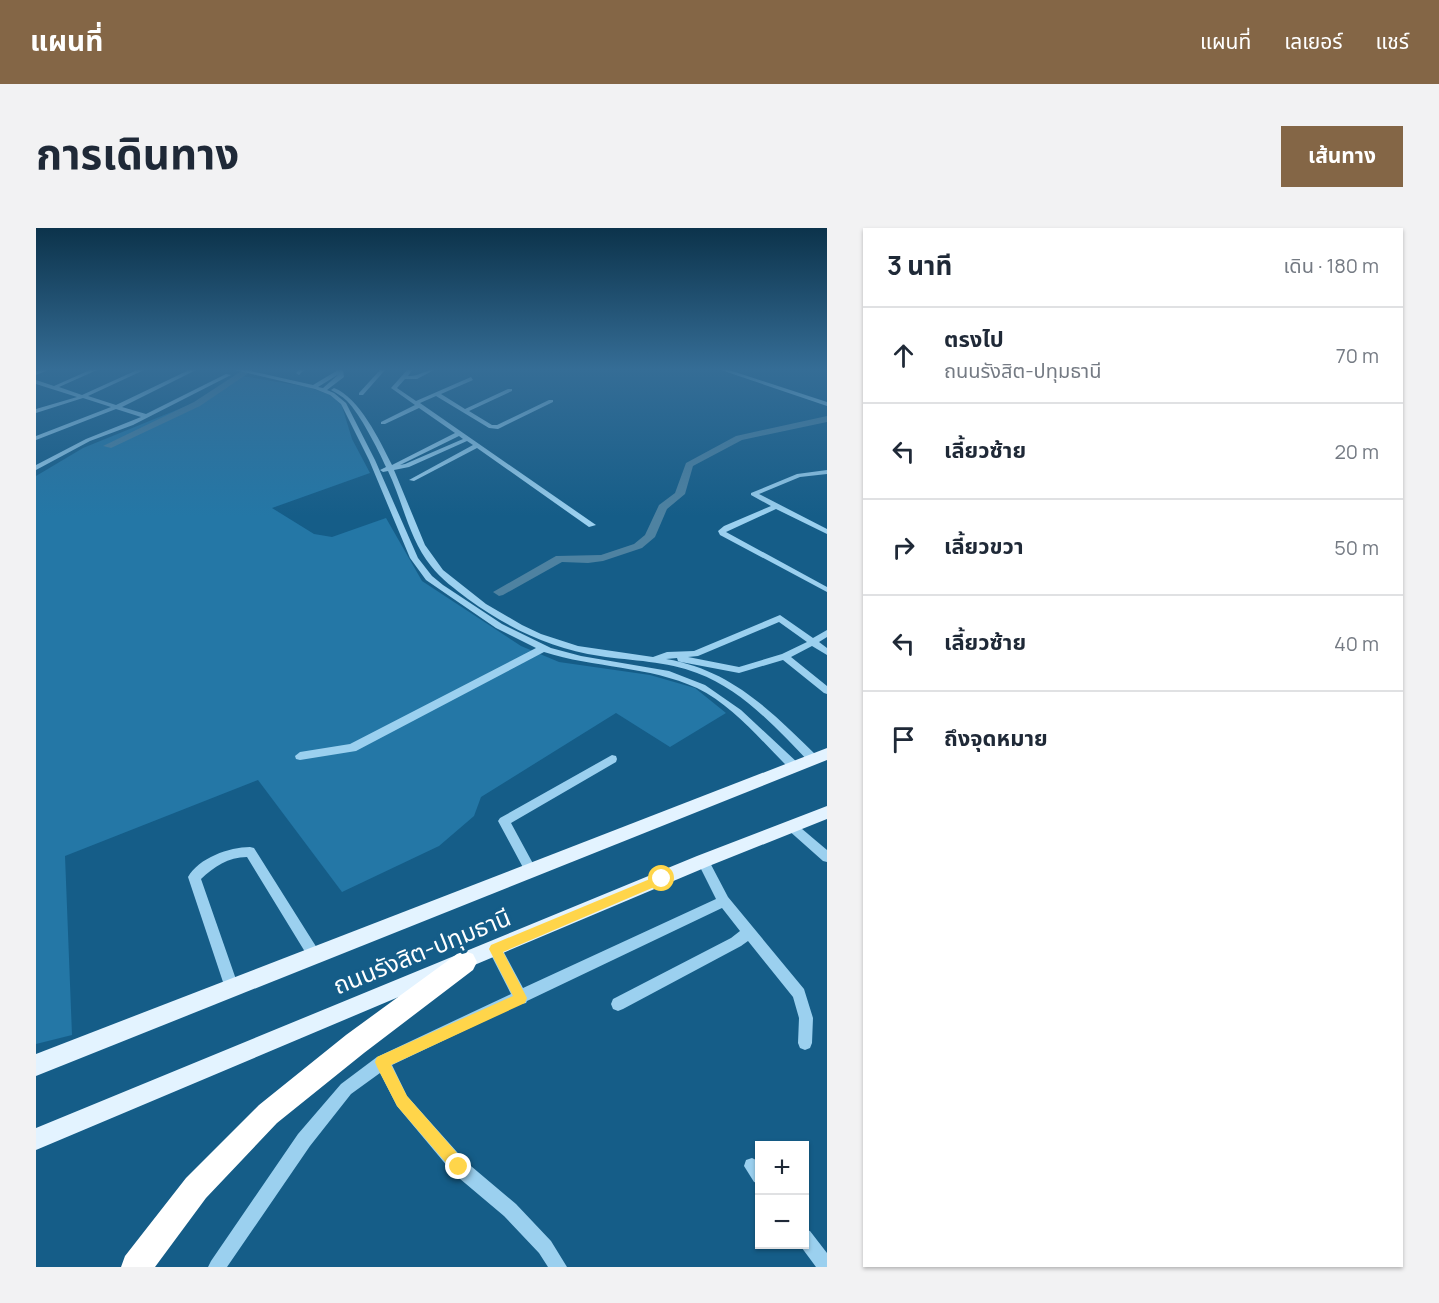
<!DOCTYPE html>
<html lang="th">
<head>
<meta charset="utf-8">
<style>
	body { margin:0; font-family:Manrope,"Noto Sans Thai",sans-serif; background:#f2f2f3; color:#1f2937 }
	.controls { position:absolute; right:18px; bottom:18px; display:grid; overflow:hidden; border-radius:0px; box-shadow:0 2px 4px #0004 }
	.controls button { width:54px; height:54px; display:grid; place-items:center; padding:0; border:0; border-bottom:2px solid #e0e1e3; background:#fff; color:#1f2937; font:30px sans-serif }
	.stop { position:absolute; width:18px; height:18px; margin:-14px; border:4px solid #ffd54a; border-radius:50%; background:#fff }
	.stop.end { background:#ffd54a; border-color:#fff; box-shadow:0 2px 6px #0008 }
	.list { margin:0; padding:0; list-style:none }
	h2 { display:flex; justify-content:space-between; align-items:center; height:78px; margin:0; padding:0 24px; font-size:26px }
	h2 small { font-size:20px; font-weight:400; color:#747a83 }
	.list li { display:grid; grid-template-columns:39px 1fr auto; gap:18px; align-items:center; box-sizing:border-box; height:96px; padding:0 24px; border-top:2px solid #e0e1e3 }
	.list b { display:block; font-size:22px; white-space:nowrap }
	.list p { margin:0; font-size:20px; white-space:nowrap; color:#747a83 }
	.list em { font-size:20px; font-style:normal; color:#747a83 }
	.icon { flex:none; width:33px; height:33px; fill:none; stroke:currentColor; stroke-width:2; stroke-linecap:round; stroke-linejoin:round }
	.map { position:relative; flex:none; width:791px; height:1039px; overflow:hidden; border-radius:0px }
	header { display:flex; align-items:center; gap:36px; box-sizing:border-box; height:84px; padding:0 30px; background:#846646; color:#fff }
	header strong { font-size:28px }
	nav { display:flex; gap:33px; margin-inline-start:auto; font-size:21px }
	.intro { display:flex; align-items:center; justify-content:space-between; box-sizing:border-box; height:144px; padding:0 36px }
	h1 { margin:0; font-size:42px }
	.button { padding:15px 27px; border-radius:0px; background:#846646; color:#fff; font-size:21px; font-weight:700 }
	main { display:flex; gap:36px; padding:0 36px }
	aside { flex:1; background:#fff; border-radius:0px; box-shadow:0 2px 4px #0004 }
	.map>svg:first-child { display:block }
	.green { fill:#2477a6 }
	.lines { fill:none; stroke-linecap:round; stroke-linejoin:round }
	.canal { fill:#4e82a1; fill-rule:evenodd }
	.minor { fill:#9bd0ef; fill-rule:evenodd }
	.major { fill:#e3f3ff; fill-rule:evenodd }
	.highway { fill:#fff; fill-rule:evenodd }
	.route { fill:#ffd54a }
	.labels { text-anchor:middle; stroke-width:6; stroke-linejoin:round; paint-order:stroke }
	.near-street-label { font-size:24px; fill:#fff; stroke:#155d88 }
</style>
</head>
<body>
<header>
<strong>แผนที่</strong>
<nav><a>แผนที่</a><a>เลเยอร์</a><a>แชร์</a></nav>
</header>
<div class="intro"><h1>การเดินทาง</h1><a class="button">เส้นทาง</a></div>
<main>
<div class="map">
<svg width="791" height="1039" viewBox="0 0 791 1039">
	<rect width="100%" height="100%" fill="#155d88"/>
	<polygon class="green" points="200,147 272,159 292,166 305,175 316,211 334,245 236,280 278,306 296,309 350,290 386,353 485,418 523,434 614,447 659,460 690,485 634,519 580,485 445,569 438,588 403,618 306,664 222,552 29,628 36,807 0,816 0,248 47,220 170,170"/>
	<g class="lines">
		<g class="canal">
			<polygon points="207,142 217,142 164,178 75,220 67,218 158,174"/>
			<polygon points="791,188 791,194 706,212 657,238 649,266 631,281 619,309 606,320 567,333 552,335 526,334 467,367 463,368 457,364 520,328 565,327 598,316 609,307 623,277 639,265 650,235 700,208"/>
		</g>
		<g class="minor">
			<polygon points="10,142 10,143 0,147 0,143"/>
			<polygon points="54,142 61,142 23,159 46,167 101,142 108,142 52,168 80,177 153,142 160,142 86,179 110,186 190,146 195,147 97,197 54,213 0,242 0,237 50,211 105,189 80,181 0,212 0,208 75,179 47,170 0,185 0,181 41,169 0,156 0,152 18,158"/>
			<path d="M199,142H210L277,157L302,142H307L308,149L291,162L298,165L310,175L339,232L382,330L396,348L407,357L466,396L515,420L545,428L633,443L669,457L705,482L763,536L764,539L763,542H755C726,514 698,478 661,460C613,438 558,440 508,424L320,523L264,532L260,531L259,528L264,524L314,516L500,420L460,400L390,352L374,330L333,232L305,176L294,167L279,161ZM303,146L287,160L282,159Z"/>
			<polygon points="263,142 268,142 263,147 260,145"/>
			<polygon points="344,142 349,142 327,167 323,167 323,165"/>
			<path d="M371,142H376L372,148C381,149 389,142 398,142L381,151H369L361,160L380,173L435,149L437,152L405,166L429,181L472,161H476V163L433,183L456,197H461L513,172H517V174L462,201L453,200L400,168L384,175L560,297L553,299L441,220L378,253L373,252L437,217L431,213L373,239L358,242L389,317L407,342L450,376L486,397L505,406L542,418L617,429L631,424L658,423L744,387L777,410L791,402V409L783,414L791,420V427L776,418L755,429L791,458V466L788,465L747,432L703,445L645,434L642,433L641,430L630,431C696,442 736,484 782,529L783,532L782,535H774C741,501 707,462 661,445C631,433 596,433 564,428C515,421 472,400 432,371C419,361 405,351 395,338C373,311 367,274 352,243L347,244L344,242L350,239C342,221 324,186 311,173C306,168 300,165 295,162L298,160C323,169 344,213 356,237L419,205L383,180L349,196H345V194L379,177L355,160ZM423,208L427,211L369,236L364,237ZM743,394L771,414L746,426L703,439L652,429L662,428Z"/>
			<polygon points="685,142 693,142 791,174 791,178"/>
			<polygon points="791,242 791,246 764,249 723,266 791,301 791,306 740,281 690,304 791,359 791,364 684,307 682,303 688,298 735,278 715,267 715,265 761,246"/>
			<polygon points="576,527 580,528 581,531 580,534 475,595 501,643 499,647 495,648 491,647 462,593 464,590"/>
			<polygon points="755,593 759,595 791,622 791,634 787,633 751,601 749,598 751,595"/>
			<path d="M214,619L218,620L286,728L284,732L279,734L274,732L211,629C192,629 178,639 165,651L203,760L201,765L196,767L191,765L189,760L152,649C163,630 193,619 214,619Z"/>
			<polygon points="667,628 671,629 692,669 768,761 777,790 776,815 774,820 769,822 764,820 762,815 763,790 757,769 712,713 705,718 587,781 582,783 577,781 575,776 577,771 695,710 704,703 686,680 491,773 490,775 484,776 356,837 371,868 429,933 480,976 515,1013 531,1039 512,1039 503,1025 468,988 417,945 361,878 344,845 315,866 274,918 191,1039 172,1039 175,1033 262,906 305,856 341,829 475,766 452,721 454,717 459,715 464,717 487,760 680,671 661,633 663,629"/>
			<polygon points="716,930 724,934 724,956 718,954 708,938 710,932"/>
			<polygon points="768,1001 774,1003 791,1025 791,1039 780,1039 763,1016 768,1016"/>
		</g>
		<g class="major">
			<polygon points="791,520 791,532 0,848 0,826"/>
			<polygon points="791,578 791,591 673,638 0,922 0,900 661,628"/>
		</g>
		<polygon class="highway" points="429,723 437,726 441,734 437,742 328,825 241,895 170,970 119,1039 85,1039 89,1028 150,950 223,877 310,807 421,726"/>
	</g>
	<linearGradient id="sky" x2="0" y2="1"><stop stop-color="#0c334b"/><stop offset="0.49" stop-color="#356d96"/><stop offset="1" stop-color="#356d96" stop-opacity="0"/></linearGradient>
	<rect width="791" height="288" fill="url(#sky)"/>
	<polygon class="route" points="626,646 630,647 630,654 467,724 489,766 491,770 489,775 355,837 371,868 428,933 431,939 428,944 423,946 418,944 361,878 341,839 339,834 341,829 477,768 453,721 455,717"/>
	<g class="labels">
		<g class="near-street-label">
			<text transform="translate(386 724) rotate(-22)" y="8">ถนนรังสิต-ปทุมธานี</text>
		</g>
	</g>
</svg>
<div class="controls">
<button>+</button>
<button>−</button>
</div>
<div class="stop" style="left:626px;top:651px"></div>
<div class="stop end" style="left:423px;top:939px"></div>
</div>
<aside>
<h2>3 นาที<small>เดิน · 180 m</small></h2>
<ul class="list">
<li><svg class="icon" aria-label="ahead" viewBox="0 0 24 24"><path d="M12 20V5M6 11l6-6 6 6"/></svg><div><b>ตรงไป</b><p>ถนนรังสิต-ปทุมธานี</p></div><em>70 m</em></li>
<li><svg class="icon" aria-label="left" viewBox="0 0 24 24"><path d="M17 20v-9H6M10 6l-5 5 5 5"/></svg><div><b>เลี้ยวซ้าย</b></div><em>20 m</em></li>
<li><svg class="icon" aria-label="right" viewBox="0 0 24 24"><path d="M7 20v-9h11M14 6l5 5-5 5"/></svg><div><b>เลี้ยวขวา</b></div><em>50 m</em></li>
<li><svg class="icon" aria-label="left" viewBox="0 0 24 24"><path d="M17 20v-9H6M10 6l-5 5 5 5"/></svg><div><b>เลี้ยวซ้าย</b></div><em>40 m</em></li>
<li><svg class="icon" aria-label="arrive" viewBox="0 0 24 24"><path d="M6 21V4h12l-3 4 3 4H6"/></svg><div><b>ถึงจุดหมาย</b></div></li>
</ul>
</aside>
</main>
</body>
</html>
